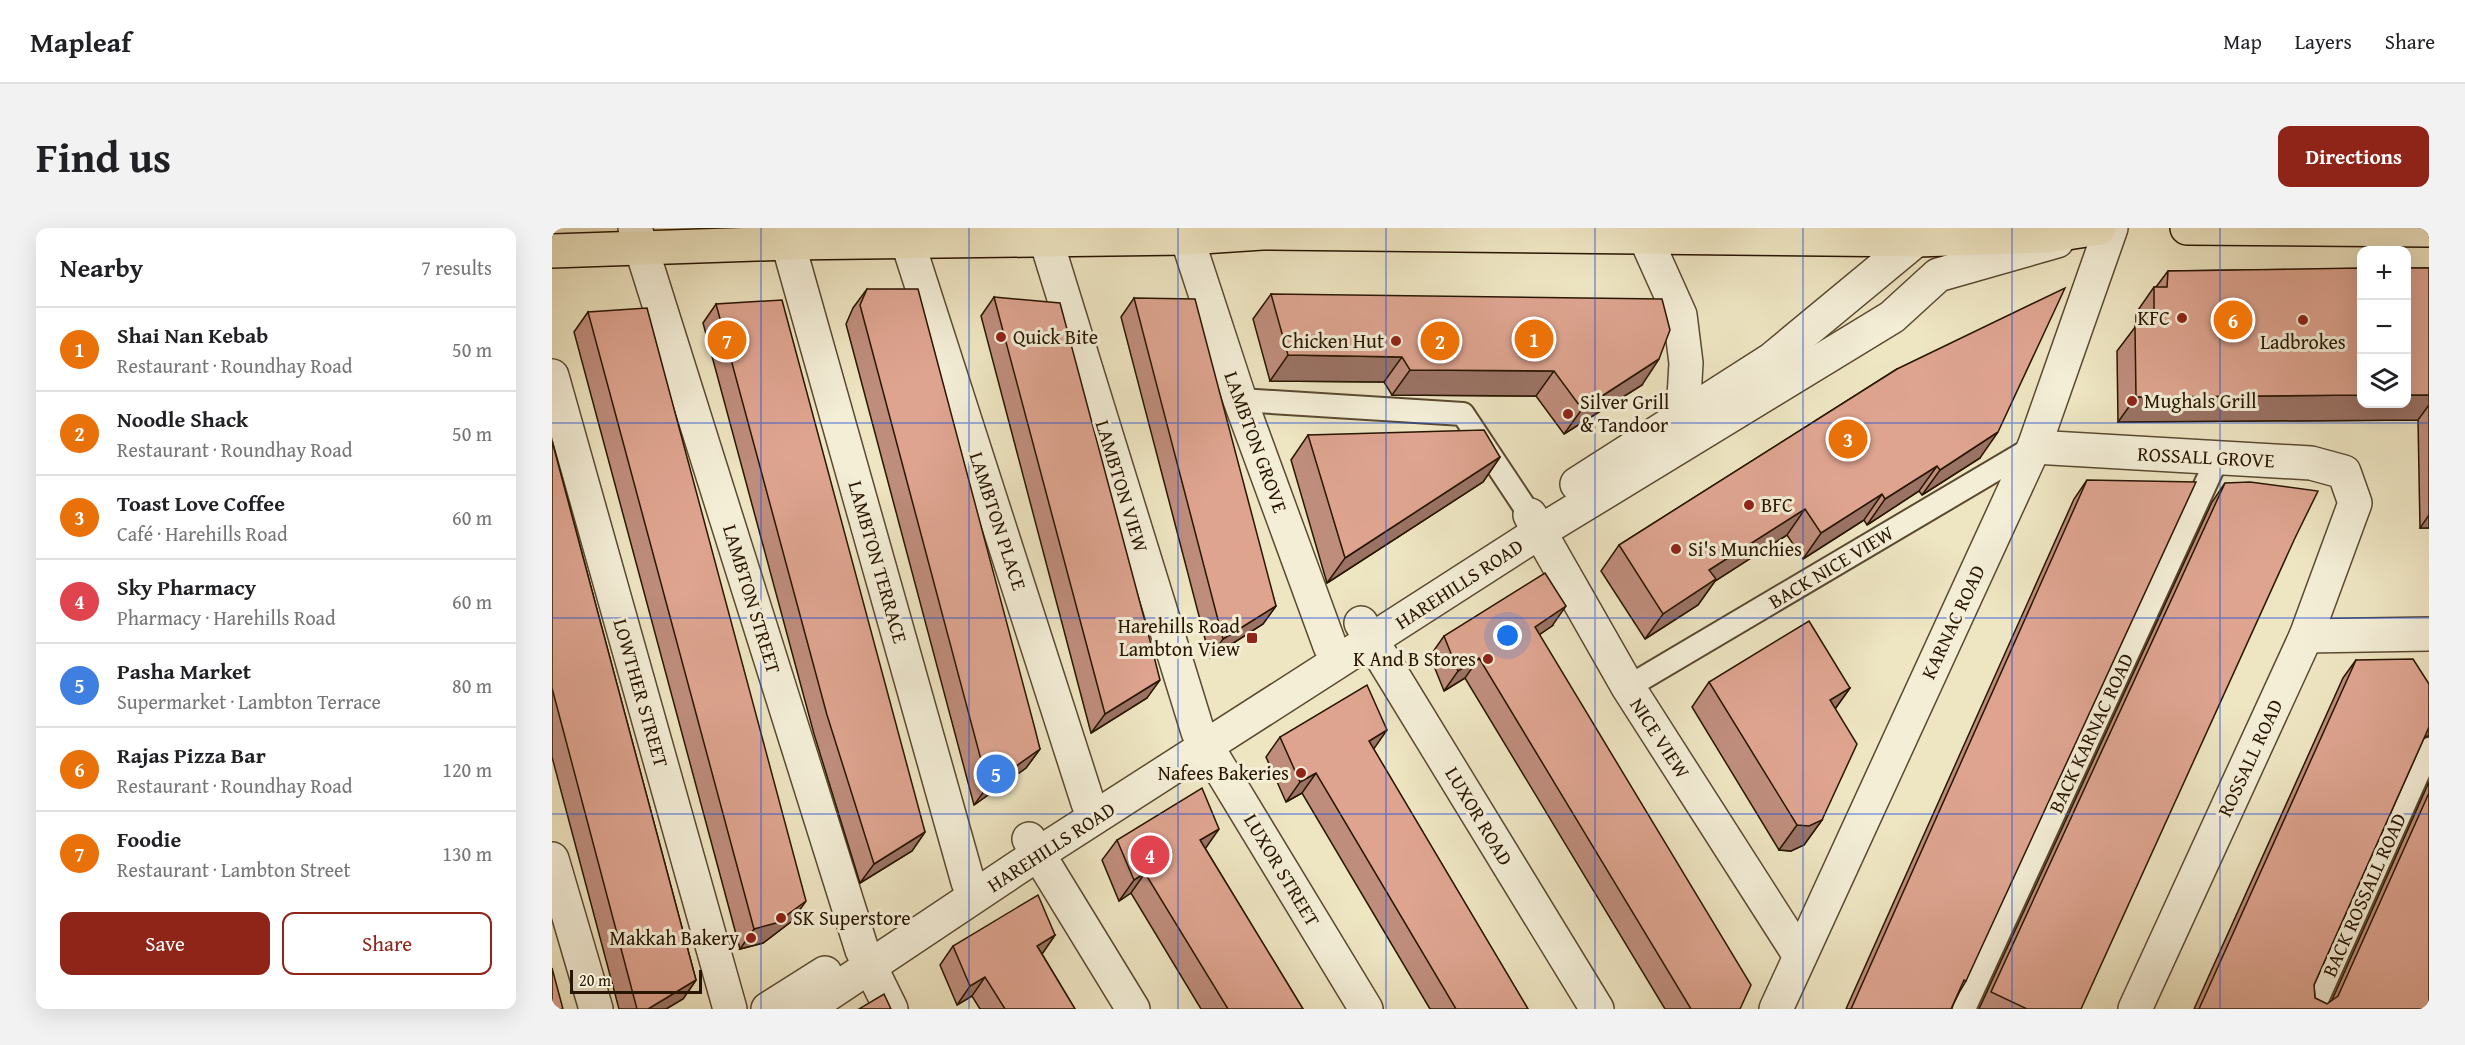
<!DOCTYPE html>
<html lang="en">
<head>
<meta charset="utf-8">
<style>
	body { margin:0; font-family:"Gentium Book Plus",serif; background:#f2f2f2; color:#202124 }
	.controls { position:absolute; right:18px; top:18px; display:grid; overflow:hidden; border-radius:12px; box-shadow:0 6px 24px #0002 }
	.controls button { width:54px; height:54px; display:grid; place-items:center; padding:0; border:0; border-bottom:2px solid #e0e0e0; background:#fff; color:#202124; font:30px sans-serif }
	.scale { position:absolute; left:18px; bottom:15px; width:132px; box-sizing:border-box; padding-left:6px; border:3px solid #291600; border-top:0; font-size:16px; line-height:21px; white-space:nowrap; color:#291600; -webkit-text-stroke:4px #f4eed7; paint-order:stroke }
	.you { position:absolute; left:956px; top:408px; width:21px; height:21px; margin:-15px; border:4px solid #fff; border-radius:50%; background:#1a73e8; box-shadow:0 0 0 9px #1a73e833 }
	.badge { display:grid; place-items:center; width:39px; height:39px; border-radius:50%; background:#8f2418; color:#fff; font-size:20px; font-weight:700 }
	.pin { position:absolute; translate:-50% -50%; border:3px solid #fff; box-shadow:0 2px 6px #0006 }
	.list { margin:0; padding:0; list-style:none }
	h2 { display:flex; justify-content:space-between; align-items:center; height:78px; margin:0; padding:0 24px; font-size:26px }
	h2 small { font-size:20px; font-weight:400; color:#757577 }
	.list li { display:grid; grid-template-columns:39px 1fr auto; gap:18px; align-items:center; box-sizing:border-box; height:84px; padding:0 24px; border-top:2px solid #e0e0e0 }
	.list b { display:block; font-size:22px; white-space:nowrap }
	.list p { margin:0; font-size:20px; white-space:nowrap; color:#757577 }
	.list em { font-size:20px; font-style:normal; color:#757577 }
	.actions { display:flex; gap:12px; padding:18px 24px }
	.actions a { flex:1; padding:14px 0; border:2px solid #8f2418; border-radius:12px; text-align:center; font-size:21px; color:#8f2418 }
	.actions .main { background:#8f2418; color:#fff }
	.icon { flex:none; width:33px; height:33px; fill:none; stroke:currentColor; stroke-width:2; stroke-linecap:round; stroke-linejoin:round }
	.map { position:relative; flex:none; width:1877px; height:781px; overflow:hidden; border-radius:12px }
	header { display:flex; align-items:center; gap:36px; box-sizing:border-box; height:84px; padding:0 30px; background:#fff; border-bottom:2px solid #e0e0e0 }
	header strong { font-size:28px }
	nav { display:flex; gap:33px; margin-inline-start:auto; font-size:21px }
	.intro { display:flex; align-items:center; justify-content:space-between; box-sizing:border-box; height:144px; padding:0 36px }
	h1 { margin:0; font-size:42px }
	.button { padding:15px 27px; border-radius:12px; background:#8f2418; color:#fff; font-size:21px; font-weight:700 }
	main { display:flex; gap:36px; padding:0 36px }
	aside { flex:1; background:#fff; border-radius:12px; box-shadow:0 6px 24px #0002 }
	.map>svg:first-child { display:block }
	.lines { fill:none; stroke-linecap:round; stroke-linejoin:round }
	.service-casing { stroke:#5a4a30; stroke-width:26 }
	.minor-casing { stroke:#5a4a30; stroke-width:36 }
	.tertiary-casing { stroke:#5a4a30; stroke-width:36 }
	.primary-casing { stroke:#291600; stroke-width:36 }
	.service { stroke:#f4eed7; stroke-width:22 }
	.minor { stroke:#f4eed7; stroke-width:33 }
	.tertiary { stroke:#f4eed7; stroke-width:33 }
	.primary { stroke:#eee5c2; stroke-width:33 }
	.wall { fill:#bf8d7c; stroke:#291600; stroke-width:1.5 }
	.shaded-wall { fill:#9b7365; stroke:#291600; stroke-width:1.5 }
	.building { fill:#dea490; stroke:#291600; stroke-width:1.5 }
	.grid { fill:none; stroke:#1d4ed8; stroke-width:1.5; stroke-opacity:0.55 }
	.poi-dot { fill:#8f2418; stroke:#f4eed7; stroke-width:2 }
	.labels { text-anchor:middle; stroke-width:6; stroke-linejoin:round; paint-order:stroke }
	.poi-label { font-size:20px; fill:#291600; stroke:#f4eed7; text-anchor:end }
	.street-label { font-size:20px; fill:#291600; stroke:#f4eed7 }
</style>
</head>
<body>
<header>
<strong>Mapleaf</strong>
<nav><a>Map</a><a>Layers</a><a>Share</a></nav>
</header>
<div class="intro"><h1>Find us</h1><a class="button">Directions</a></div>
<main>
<aside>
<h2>Nearby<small>7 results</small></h2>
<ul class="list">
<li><span class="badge" style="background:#e8710a">1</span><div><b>Shai Nan Kebab</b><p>Restaurant · Roundhay Road</p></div><em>50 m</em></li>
<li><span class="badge" style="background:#e8710a">2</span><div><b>Noodle Shack</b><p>Restaurant · Roundhay Road</p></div><em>50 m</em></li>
<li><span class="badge" style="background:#e8710a">3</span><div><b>Toast Love Coffee</b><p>Café · Harehills Road</p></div><em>60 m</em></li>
<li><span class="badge" style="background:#e0444e">4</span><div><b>Sky Pharmacy</b><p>Pharmacy · Harehills Road</p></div><em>60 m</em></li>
<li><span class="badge" style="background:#3f7fe0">5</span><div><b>Pasha Market</b><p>Supermarket · Lambton Terrace</p></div><em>80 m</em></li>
<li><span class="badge" style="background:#e8710a">6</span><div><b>Rajas Pizza Bar</b><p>Restaurant · Roundhay Road</p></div><em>120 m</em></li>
<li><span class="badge" style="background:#e8710a">7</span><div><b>Foodie</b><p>Restaurant · Lambton Street</p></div><em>130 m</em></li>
</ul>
<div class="actions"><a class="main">Save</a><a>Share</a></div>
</aside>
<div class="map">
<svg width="1877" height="781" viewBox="0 0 1877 781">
	<rect width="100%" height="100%" fill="#eee5c2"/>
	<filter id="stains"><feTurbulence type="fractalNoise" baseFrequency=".00333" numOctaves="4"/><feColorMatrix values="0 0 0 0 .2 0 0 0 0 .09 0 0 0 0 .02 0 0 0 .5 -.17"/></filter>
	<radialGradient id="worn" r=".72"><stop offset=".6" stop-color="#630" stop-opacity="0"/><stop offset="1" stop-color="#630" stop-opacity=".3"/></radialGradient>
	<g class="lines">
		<g class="service-casing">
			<g id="service">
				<polyline points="688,172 911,186 978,287"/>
				<polyline points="1076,459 1482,219"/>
				<polyline points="1412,781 1666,229"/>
				<polyline points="1761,781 1877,521"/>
			</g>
		</g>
		<g class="minor-casing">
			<g id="minor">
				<polyline points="83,0 310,722 339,781"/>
				<polyline points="635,10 688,172 778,418"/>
				<polyline points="355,12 536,575"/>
				<polyline points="494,12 646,504 814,781"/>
				<polyline points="236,15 416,654"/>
				<polyline points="0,148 178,781"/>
				<polyline points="1482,219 1759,235 1792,244 1803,275 1754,408 1583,781"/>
				<polyline points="978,287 1076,459 1248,728"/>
				<polyline points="809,395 1045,781"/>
				<polyline points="1754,408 1877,406"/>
				<polyline points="477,611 581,781"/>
				<polyline points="0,631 44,781"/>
				<polyline points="1224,781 1482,219 1559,0"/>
			</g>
		</g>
		<g class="tertiary-casing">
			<g id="tertiary">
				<polyline points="1093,9 1128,87 1134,135 1131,187"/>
				<polyline points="1025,256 1219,132 1364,12"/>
				<polyline points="216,781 273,745"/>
				<polyline points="254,781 486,626 989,303 1340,89 1386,47 1505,13"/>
			</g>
		</g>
		<g class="primary-casing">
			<g id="primary">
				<polyline points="1635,0 1877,2"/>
				<polyline points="0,23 236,15 635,10 710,5 1364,12 1496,8 1547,0"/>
			</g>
		</g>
		<use href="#service" class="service"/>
		<use href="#minor" class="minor"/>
		<use href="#tertiary" class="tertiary"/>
		<use href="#primary" class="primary"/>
	</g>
	<g class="wall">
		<polygon points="1877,40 1877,300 1868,300 1866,192 1566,194 1565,123 1584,98 1584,85 1602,59 1604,59 1616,43"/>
		<polygon points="315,61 488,521 474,540 422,577 294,96 301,80"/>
		<polygon points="719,66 1090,157 1012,206 984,168 840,167 832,154 718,153 701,91"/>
		<polygon points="442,69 595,470 539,505 429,88"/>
		<polygon points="582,70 724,378 711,396 658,430 569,89"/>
		<polygon points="164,76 373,604 360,623 308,655 262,506 151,95"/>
		<polygon points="36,84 240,693 211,715 188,721 22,104"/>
		<polygon points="1345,141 1428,230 1370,267 1367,263 1315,297 1312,292 1251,331 1235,307 1163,353 1146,377 1093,411 1049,343 1067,317"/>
		<polygon points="756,207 948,229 931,254 775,355 739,232"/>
		<polygon points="0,213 144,752 131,771 114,781 67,781 0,529"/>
		<polygon points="1535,252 1414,753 1408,763 1399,781 1294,781 1522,271"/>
		<polygon points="1673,255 1529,781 1427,781 1660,274"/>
		<polygon points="1000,398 987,407 1188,781 1113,781 913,450 892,463 878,428 892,408"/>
		<polygon points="1804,432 1877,456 1877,508 1875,508 1872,510 1762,757 1763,770 1775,776 1780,772 1877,554 1877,781 1642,781 1791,450"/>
		<polygon points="1157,454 1298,460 1283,481 1270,592 1252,617 1239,623 1227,622 1140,479"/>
		<polygon points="728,509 822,522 976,781 878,781 750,565 734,574 714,529"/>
		<polygon points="565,612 653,620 751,781 649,781 579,665 567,673 550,632"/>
		<polygon points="503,707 490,726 523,781 428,781 420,768 405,777 388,737 401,718"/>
	</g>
	<g class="shaded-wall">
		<polygon points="736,127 850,129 832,154 718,153"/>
		<polygon points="1107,131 1090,157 1012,206 1030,181"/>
		<polygon points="858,142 1002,143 984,168 840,167"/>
		<polygon points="1809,167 1809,176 1854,176 1854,167 1877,167 1877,177 1866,192 1566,194 1584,169"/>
		<polygon points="1446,204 1428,230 1370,267 1388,242"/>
		<polygon points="948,229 931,254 775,355 793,330"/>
		<polygon points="1385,238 1367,263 1315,297 1333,271"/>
		<polygon points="1330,266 1312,292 1251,331 1269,305"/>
		<polygon points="1253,281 1235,307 1163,353 1146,377 1093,411 1111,386 1157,342"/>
		<polygon points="1877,287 1877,300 1868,300"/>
		<polygon points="724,378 711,396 658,430 671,411"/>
		<polygon points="1014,378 1000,398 969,419 983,399"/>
		<polygon points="927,430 913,450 892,463 906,443"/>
		<polygon points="608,452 595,470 539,505 553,486"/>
		<polygon points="1298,460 1280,485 1278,472"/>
		<polygon points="1877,498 1877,508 1875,508 1865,516"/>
		<polygon points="835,502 821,522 817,513"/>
		<polygon points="488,521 474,540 422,577 436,558"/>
		<polygon points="764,545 750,565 734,574 748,554"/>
		<polygon points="1270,592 1252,617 1239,623 1227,622 1245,597"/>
		<polygon points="667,601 653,621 648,612"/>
		<polygon points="373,604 360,623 308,655 322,636"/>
		<polygon points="593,645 579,665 567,673 582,652"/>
		<polygon points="254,673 240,693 211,715 188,721 202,701"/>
		<polygon points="503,707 490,726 485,718"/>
		<polygon points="433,749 420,768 405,777 418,758"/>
		<polygon points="144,752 131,771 114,781 96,781"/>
	</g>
	<g class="building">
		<polygon points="1809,40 1809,167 1584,169 1583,98 1602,96 1602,59 1615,59 1616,43"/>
		<rect x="1854" y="40" width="23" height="127"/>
		<polygon points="1513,60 1446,204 1388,242 1385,238 1333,271 1330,266 1269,305 1253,281 1157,342 1164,351 1111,386 1067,317 1345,141"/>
		<polygon points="315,61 366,61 483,501 488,521 436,558 308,77"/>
		<polygon points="719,66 1110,71 1118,102 1107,131 1030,181 1002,143 858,142 850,129 736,127"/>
		<polygon points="442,69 508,75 595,401 608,452 553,486"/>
		<polygon points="582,70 643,71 724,378 671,411"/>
		<polygon points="230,72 373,604 322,636 275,487 164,76"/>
		<polygon points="95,80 254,673 224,695 202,701 36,84"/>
		<polygon points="932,202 948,229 793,330 756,207"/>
		<polygon points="0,213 144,752 96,781 85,781 0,460"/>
		<polygon points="1535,252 1644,254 1414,753 1412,752 1399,781 1299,781"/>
		<polygon points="1698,254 1766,263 1743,310 1529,781 1475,781 1439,764 1673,255"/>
		<polygon points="993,345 1014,378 983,399 1199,757 1188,781 1139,781 927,430 906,443 892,408"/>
		<polygon points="1257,393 1298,460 1278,472 1305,516 1270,592 1257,598 1245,597 1157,454"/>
		<polygon points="1861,431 1877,456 1877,499 1762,757 1763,770 1775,776 1786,768 1877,565 1877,781 1647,781 1804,432"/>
		<polygon points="815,457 835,502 817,513 976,781 904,781 764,545 748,554 728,509"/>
		<polygon points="650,560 667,601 648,612 751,781 676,781 593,645 582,652 565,612"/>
		<polygon points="486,667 503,707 485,718 523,781 453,781 433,749 418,758 401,718"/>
		<polygon points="0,740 11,781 0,781"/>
		<polygon points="332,766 339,781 307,781"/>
	</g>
	<path class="grid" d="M209,0V781M417,0V781M626,0V781M834,0V781M1043,0V781M1251,0V781M1460,0V781M1668,0V781M0,195H1877M0,390H1877M0,586H1877"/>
	<g class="poi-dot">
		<circle cx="1630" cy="90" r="6"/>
		<circle cx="1751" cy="92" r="6"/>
		<circle cx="449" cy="109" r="6"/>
		<circle cx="844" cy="113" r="6"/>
		<circle cx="1580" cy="173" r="6"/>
		<circle cx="1016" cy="186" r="6"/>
		<circle cx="1197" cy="277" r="6"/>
		<circle cx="1124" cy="321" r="6"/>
		<rect x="694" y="404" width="12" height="12" rx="3"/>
		<circle cx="936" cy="431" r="6"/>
		<circle cx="749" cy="545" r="6"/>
		<circle cx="229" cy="690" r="6"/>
		<circle cx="199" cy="710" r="6"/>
	</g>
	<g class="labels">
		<g class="poi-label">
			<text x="1618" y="97">KFC</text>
			<text x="461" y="116" text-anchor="start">Quick Bite</text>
			<text x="832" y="120">Chicken Hut</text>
			<text x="1751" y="121" text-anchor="middle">Ladbrokes</text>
			<text x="1592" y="180" text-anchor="start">Mughals Grill</text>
			<text x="1028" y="181" text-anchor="start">Silver Grill<tspan x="1028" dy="23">&amp; Tandoor</tspan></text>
			<text x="1209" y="284" text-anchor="start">BFC</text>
			<text x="1136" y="328" text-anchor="start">Si's Munchies</text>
			<text x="688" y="405">Harehills Road<tspan x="688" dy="23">Lambton View</tspan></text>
			<text x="924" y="438">K And B Stores</text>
			<text x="737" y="552">Nafees Bakeries</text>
			<text x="241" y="697" text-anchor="start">SK Superstore</text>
			<text x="187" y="717">Makkah Bakery</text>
		</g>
		<g class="street-label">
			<text transform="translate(704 214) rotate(70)" y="7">LAMBTON GROVE</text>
			<text transform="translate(1654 229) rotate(3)" y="7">ROSSALL GROVE</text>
			<text transform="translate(570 258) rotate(73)" y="7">LAMBTON VIEW</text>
			<text transform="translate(446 293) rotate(72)" y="7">LAMBTON PLACE</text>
			<text transform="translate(326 334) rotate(74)" y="7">LAMBTON TERRACE</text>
			<text transform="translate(1279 339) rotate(-31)" y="7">BACK NICE VIEW</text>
			<text transform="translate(907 356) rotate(-33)" y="7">HAREHILLS ROAD</text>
			<text transform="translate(200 371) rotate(73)" y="7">LAMBTON STREET</text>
			<text transform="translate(1401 394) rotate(-65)" y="7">KARNAC ROAD</text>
			<text transform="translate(89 465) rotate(74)" y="7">LOWTHER STREET</text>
			<text transform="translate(1539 505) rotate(-65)" y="7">BACK KARNAC ROAD</text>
			<text transform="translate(1108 510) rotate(57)" y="7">NICE VIEW</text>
			<text transform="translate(1698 530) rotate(-65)" y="7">ROSSALL ROAD</text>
			<text transform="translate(927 588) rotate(59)" y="7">LUXOR ROAD</text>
			<text transform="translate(499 619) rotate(-33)" y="7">HAREHILLS ROAD</text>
			<text transform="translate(730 642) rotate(59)" y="7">LUXOR STREET</text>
			<text transform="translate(1812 667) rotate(-66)" y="7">BACK ROSSALL ROAD</text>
		</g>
	</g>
	<rect width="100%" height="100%" filter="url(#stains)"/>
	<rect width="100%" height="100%" fill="url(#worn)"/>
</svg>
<div class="controls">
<button>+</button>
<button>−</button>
<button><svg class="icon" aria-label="layers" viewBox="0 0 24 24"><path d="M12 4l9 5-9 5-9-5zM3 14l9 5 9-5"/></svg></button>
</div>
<div class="scale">20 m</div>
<div class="you"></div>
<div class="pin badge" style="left:982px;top:111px;background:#e8710a">1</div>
<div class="pin badge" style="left:888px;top:113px;background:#e8710a">2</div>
<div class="pin badge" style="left:1296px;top:211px;background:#e8710a">3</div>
<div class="pin badge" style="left:598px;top:627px;background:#e0444e">4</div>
<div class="pin badge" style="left:444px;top:546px;background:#3f7fe0">5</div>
<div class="pin badge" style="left:1681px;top:92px;background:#e8710a">6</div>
<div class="pin badge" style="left:175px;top:112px;background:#e8710a">7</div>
</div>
</main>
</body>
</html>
